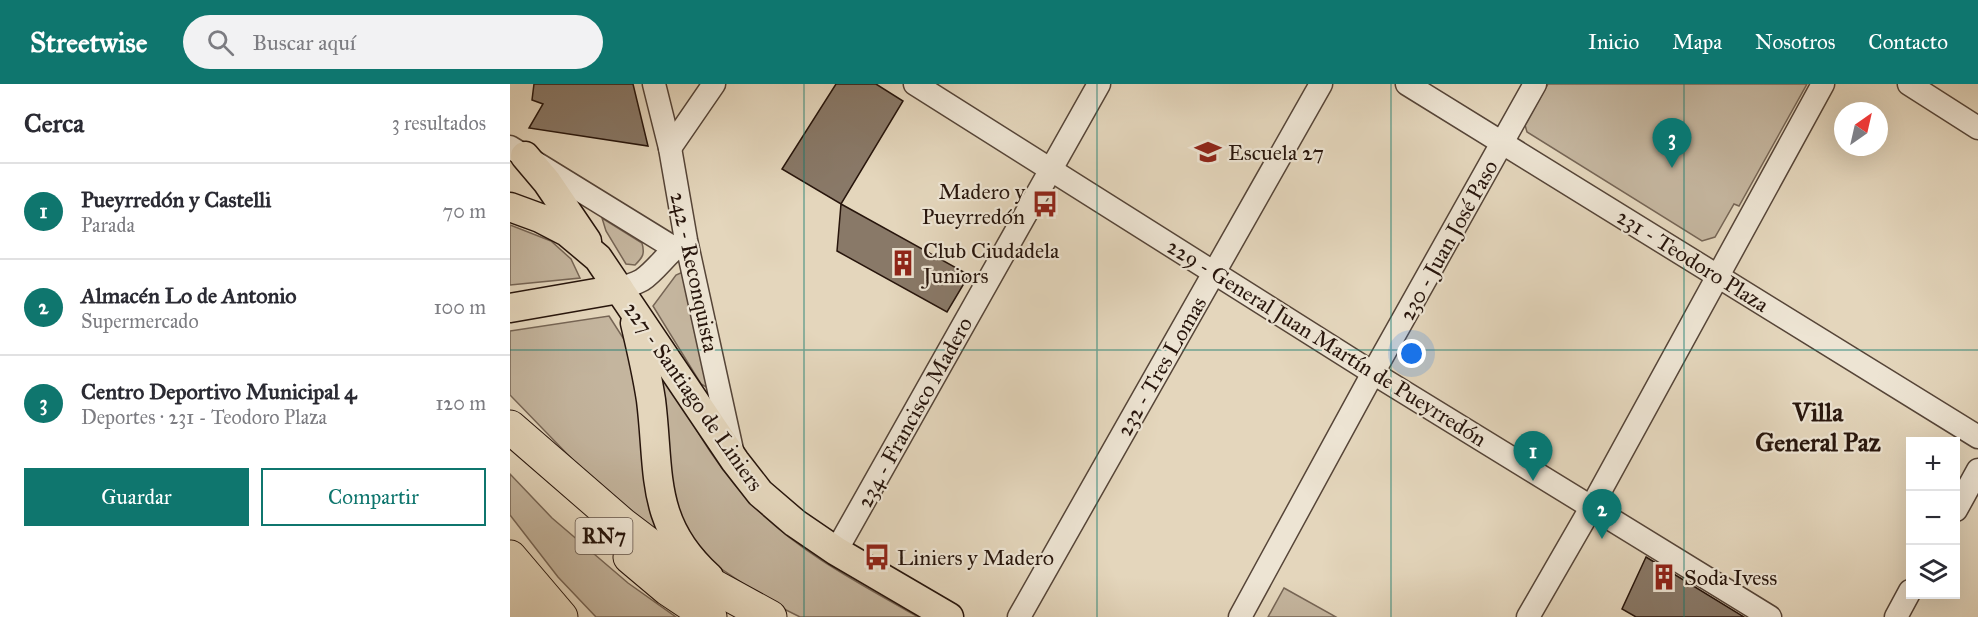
<!DOCTYPE html>
<html lang="es">
<head>
<meta charset="utf-8">
<style>
	body { margin:0; font-family:"IM FELL Great Primer",serif; background:#f2f2f3; color:#2b2b33 }
	.controls { position:absolute; right:18px; bottom:18px; display:grid; overflow:hidden; border-radius:0px; box-shadow:0 6px 24px #0002 }
	.controls button { width:54px; height:54px; display:grid; place-items:center; padding:0; border:0; border-bottom:2px solid #e1e1e2; background:#fff; color:#2b2b33; font:30px sans-serif }
	.compass { position:absolute; left:1324px; top:18px; width:54px; height:54px; border-radius:50%; background:#fff; box-shadow:0 6px 24px #0002; rotate:34deg }
	.you { position:absolute; left:902px; top:270px; width:21px; height:21px; margin:-15px; border:4px solid #fff; border-radius:50%; background:#1a73e8; box-shadow:0 0 0 9px #1a73e833 }
	.badge { display:grid; place-items:center; width:39px; height:39px; border-radius:50%; background:#0f766e; color:#fff; font-size:20px; font-weight:700 }
	.pin { position:absolute; translate:-50% -50px; filter:drop-shadow(0 2px 3px #0008) }
	.pin::after { content:''; position:absolute; top:32px; width:21px; height:18px; background:inherit; clip-path:polygon(0 0,100% 0,50% 100%) }
	.list { margin:0; padding:0; list-style:none }
	h2 { display:flex; justify-content:space-between; align-items:center; height:78px; margin:0; padding:0 24px; font-size:26px }
	h2 small { font-size:20px; font-weight:400; color:#7c7c81 }
	.list li { display:grid; grid-template-columns:39px 1fr auto; gap:18px; align-items:center; box-sizing:border-box; height:96px; padding:0 24px; border-top:2px solid #e1e1e2 }
	.list b { display:block; font-size:22px; white-space:nowrap }
	.list p { margin:0; font-size:20px; white-space:nowrap; color:#7c7c81 }
	.list em { font-size:20px; font-style:normal; color:#7c7c81 }
	.actions { display:flex; gap:12px; padding:18px 24px }
	.actions a { flex:1; padding:14px 0; border:2px solid #0f766e; border-radius:0px; text-align:center; font-size:21px; color:#0f766e }
	.actions .main { background:#0f766e; color:#fff }
	.icon { flex:none; width:33px; height:33px; fill:none; stroke:currentColor; stroke-width:2; stroke-linecap:round; stroke-linejoin:round }
	.map { position:relative; flex:none; width:1468px; height:533px; overflow:hidden }
	header { display:flex; align-items:center; gap:36px; box-sizing:border-box; height:84px; padding:0 30px; background:#0f766e; color:#fff }
	header strong { font-size:28px }
	nav { display:flex; gap:33px; margin-inline-start:auto; font-size:21px }
	.search { width:420px; height:54px; background:#f2f2f3; display:flex; align-items:center; gap:15px; box-sizing:border-box; padding:0 21px; border-radius:33px; color:#7c7c81; font-size:22px }
	main { display:flex }
	aside { flex:1; background:#fff }
	.map>svg:first-child { display:block }
	.green { fill:#c4b59e; stroke:#766555; stroke-width:1.5 }
	.building { fill:#897968; stroke:#27150c; stroke-width:1.5 }
	.lines { fill:none; stroke-linecap:round; stroke-linejoin:round }
	.minor-casing { stroke:#564538; stroke-width:25 }
	.major-casing { stroke:#27150c; stroke-width:31 }
	.highway-casing { stroke:#27150c; stroke-width:35 }
	.minor { stroke:#ede4d3; stroke-width:22 }
	.major { stroke:#e4d6bc; stroke-width:28 }
	.highway { stroke:#e4d6bc; stroke-width:33 }
	.grid { fill:none; stroke:#0f766e; stroke-width:1.5; stroke-opacity:0.55 }
	.labels { text-anchor:middle; stroke-width:4.5; stroke-linejoin:round; paint-order:stroke }
	.shield { fill:#ede4d3; stroke:#625348; stroke-width:1.5 }
	.shield-label { font-size:21px; font-weight:bold; fill:#27150c }
	.poi-label { font-size:22px; fill:#27150c; stroke:#ede4d3; text-anchor:start }
	.street-label { font-size:22px; fill:#27150c; stroke:#ede4d3 }
	.quarter-label { font-size:26px; font-weight:bold; fill:#27150c; stroke:#ede4d3 }
</style>
</head>
<body>
<header>
<strong>Streetwise</strong>
<div class="search"><svg class="icon" aria-label="search" viewBox="0 0 24 24"><circle cx="10" cy="10" r="6"/><path d="M15 15l6 6"/></svg>Buscar aquí</div>
<nav><a>Inicio</a><a>Mapa</a><a>Nosotros</a><a>Contacto</a></nav>
</header>
<main>
<aside>
<h2>Cerca<small>3 resultados</small></h2>
<ul class="list">
<li><span class="badge">1</span><div><b>Pueyrredón y Castelli</b><p>Parada</p></div><em>70 m</em></li>
<li><span class="badge">2</span><div><b>Almacén Lo de Antonio</b><p>Supermercado</p></div><em>100 m</em></li>
<li><span class="badge">3</span><div><b>Centro Deportivo Municipal 4</b><p>Deportes · 231 - Teodoro Plaza</p></div><em>120 m</em></li>
</ul>
<div class="actions"><a class="main">Guardar</a><a>Compartir</a></div>
</aside>
<div class="map">
<svg width="1468" height="533" viewBox="0 0 1468 533">
	<rect width="100%" height="100%" fill="#e4d6bc"/>
	<filter id="stains"><feTurbulence type="fractalNoise" baseFrequency=".00333" numOctaves="4"/><feColorMatrix values="0 0 0 0 .2 0 0 0 0 .09 0 0 0 0 .02 0 0 0 .5 -.17"/></filter>
	<radialGradient id="worn" r=".72"><stop offset=".6" stop-color="#630" stop-opacity="0"/><stop offset="1" stop-color="#630" stop-opacity=".3"/></radialGradient>
	<g class="green">
		<polygon points="1038,0 1297,0 1229,122 1224,120 1205,153 1192,157 1017,48 1015,41"/>
		<path d="M92,134L132,159C135,170 133,173 125,181L116,180L96,147Z"/>
		<polygon points="0,141 41,157 61,175 70,194 0,201"/>
		<polygon points="175,187 198,304 191,300 143,222 166,191"/>
		<polygon points="99,232 117,260 126,280 147,444 145,448 93,407 0,311 0,247"/>
		<path d="M139,265C172,320 202,382 249,427C295,472 353,501 408,533H290L262,519L207,482L175,445L157,388Z"/>
		<polygon points="0,390 42,434 118,499 166,533 86,533 48,493 0,431"/>
		<polygon points="774,504 826,533 758,533"/>
	</g>
	<g class="building">
		<polygon points="24,0 123,0 138,62 19,44 33,20 22,16"/>
		<polygon points="326,0 366,0 393,17 331,120 272,85"/>
		<polygon points="331,120 459,191 437,228 327,167"/>
		<polygon points="1136,473 1234,533 1126,533 1112,525"/>
	</g>
	<g class="lines">
		<g class="minor-casing">
			<g id="minor">
				<polyline points="144,0 160,64 176,156 222,366"/>
				<polyline points="405,0 863,289 1260,533"/>
				<polyline points="897,0 1468,353"/>
				<polyline points="1399,0 1468,44"/>
				<polyline points="0,63 164,164"/>
				<polyline points="160,64 204,0"/>
				<path d="M109,205C116,202 125,200 132,196C148,185 158,167 175,157"/>
				<polyline points="1446,426 1468,386"/>
				<polyline points="326,467 589,0"/>
				<polyline points="509,533 811,0"/>
				<polyline points="730,533 863,289 1025,0"/>
				<polyline points="1018,533 1082,422 1313,0"/>
				<polyline points="1386,533 1400,507"/>
			</g>
		</g>
		<g class="major-casing">
			<g id="major">
				<polyline points="15,72 37,98 77,157"/>
				<polyline points="0,123 30,134 57,148 88,174 225,377 250,409 285,439 326,467 439,533"/>
				<polyline points="0,224 109,205"/>
				<path d="M125,239C131,264 137,290 141,316C150,388 139,439 199,493"/>
			</g>
		</g>
		<g class="highway-casing">
			<g id="highway">
				<polyline points="0,343 113,441 167,482 260,533"/>
				<polyline points="0,473 51,533"/>
				<polyline points="120,473 158,505 200,533"/>
				<polyline points="0,511 17,533"/>
			</g>
		</g>
		<use href="#minor" class="minor"/>
		<use href="#major" class="major"/>
		<use href="#highway" class="highway"/>
	</g>
	<path class="grid" d="M294,0V533M587,0V533M881,0V533M1174,0V533M0,266H1468"/>
	<defs>
		<g id="school-bare" transform="scale(2.07)"><path d="M0-5L7-2L0 1L-7-2ZM-4 1L0 2.5L4 1V4Q0 6-4 4Z" fill="#8f2418" stroke="#ede4d3" stroke-width="2.5" paint-order="stroke"/></g>
		<g id="bus-bare" transform="scale(2.07)"><path d="M-5-6H5V4H4V6H2V4H-2V6H-4V4H-5ZM-3.5-4V0h7V-4ZM-3.5 1.2v1.5H-2V1.2ZM2 1.2v1.5H3.5V1.2Z" fill="#8f2418" stroke="#ede4d3" stroke-width="2.5" paint-order="stroke"/></g>
		<g id="building-bare" transform="scale(2.07)"><path d="M-4-6H4V6H1V3H-1V6H-4ZM-2.5-4.3h1.7v1.8h-1.7ZM.8-4.3h1.7v1.8H.8ZM-2.5-1h1.7V.8h-1.7ZM.8-1h1.7V.8H.8Z" fill="#8f2418" stroke="#ede4d3" stroke-width="2.5" paint-order="stroke"/></g>
	</defs>
	<g fill-rule="evenodd">
		<use href="#school-bare" x="698" y="68"/>
		<use href="#bus-bare" x="535" y="120"/>
		<use href="#building-bare" x="393" y="179"/>
		<use href="#bus-bare" x="367" y="473"/>
		<use href="#building-bare" x="1154" y="493"/>
	</g>
	<g class="labels">
		<rect class="shield" x="65.5" y="434" width="57" height="36" rx="4.5"/>
		<g class="shield-label">
			<text x="94" y="459">RN7</text>
		</g>
		<g class="poi-label">
			<text x="718" y="76">Escuela 27</text>
			<text x="515" y="115" text-anchor="end">Madero y<tspan x="515" dy="25">Pueyrredón</tspan></text>
			<text x="413" y="174">Club Ciudadela<tspan x="413" dy="25">Juniors</tspan></text>
			<text x="387" y="481">Liniers y Madero</text>
			<text x="1174" y="501">Soda Ivess</text>
		</g>
		<g class="street-label">
			<text transform="translate(938 156) rotate(-61)" y="8">230 - Juan José Paso</text>
			<text transform="translate(1183 176) rotate(32)" y="8">231 - Teodoro Plaza</text>
			<text transform="translate(185 188) rotate(78)" y="8">242 - Reconquista</text>
			<text transform="translate(817 258) rotate(32)" y="8">229 - General Juan Martín de Pueyrredón</text>
			<text transform="translate(651 282) rotate(-60)" y="8">232 - Tres Lomas</text>
			<text transform="translate(184 312) rotate(55)" y="8">227 - Santiago de Liniers</text>
			<text transform="translate(404 328) rotate(-61)" y="8">234 - Francisco Madero</text>
		</g>
		<g class="quarter-label">
			<text x="1308" y="337">Villa<tspan x="1308" dy="30">General Paz</tspan></text>
		</g>
	</g>
	<rect width="100%" height="100%" filter="url(#stains)"/>
	<rect width="100%" height="100%" fill="url(#worn)"/>
</svg>
<div class="controls">
<button>+</button>
<button>−</button>
<button><svg class="icon" aria-label="layers" viewBox="0 0 24 24"><path d="M12 4l9 5-9 5-9-5zM3 14l9 5 9-5"/></svg></button>
</div>
<svg class="compass" viewBox="-18 -18 36 36"><path d="M0-13l5 13h-10z" fill="#e53935"/><path d="M0 13l5-13h-10z" fill="#7c7c81"/></svg>
<div class="you"></div>
<div class="pin badge" style="left:1023px;top:397px">1</div>
<div class="pin badge" style="left:1092px;top:455px">2</div>
<div class="pin badge" style="left:1162px;top:84px">3</div>
</div>
</main>
</body>
</html>
